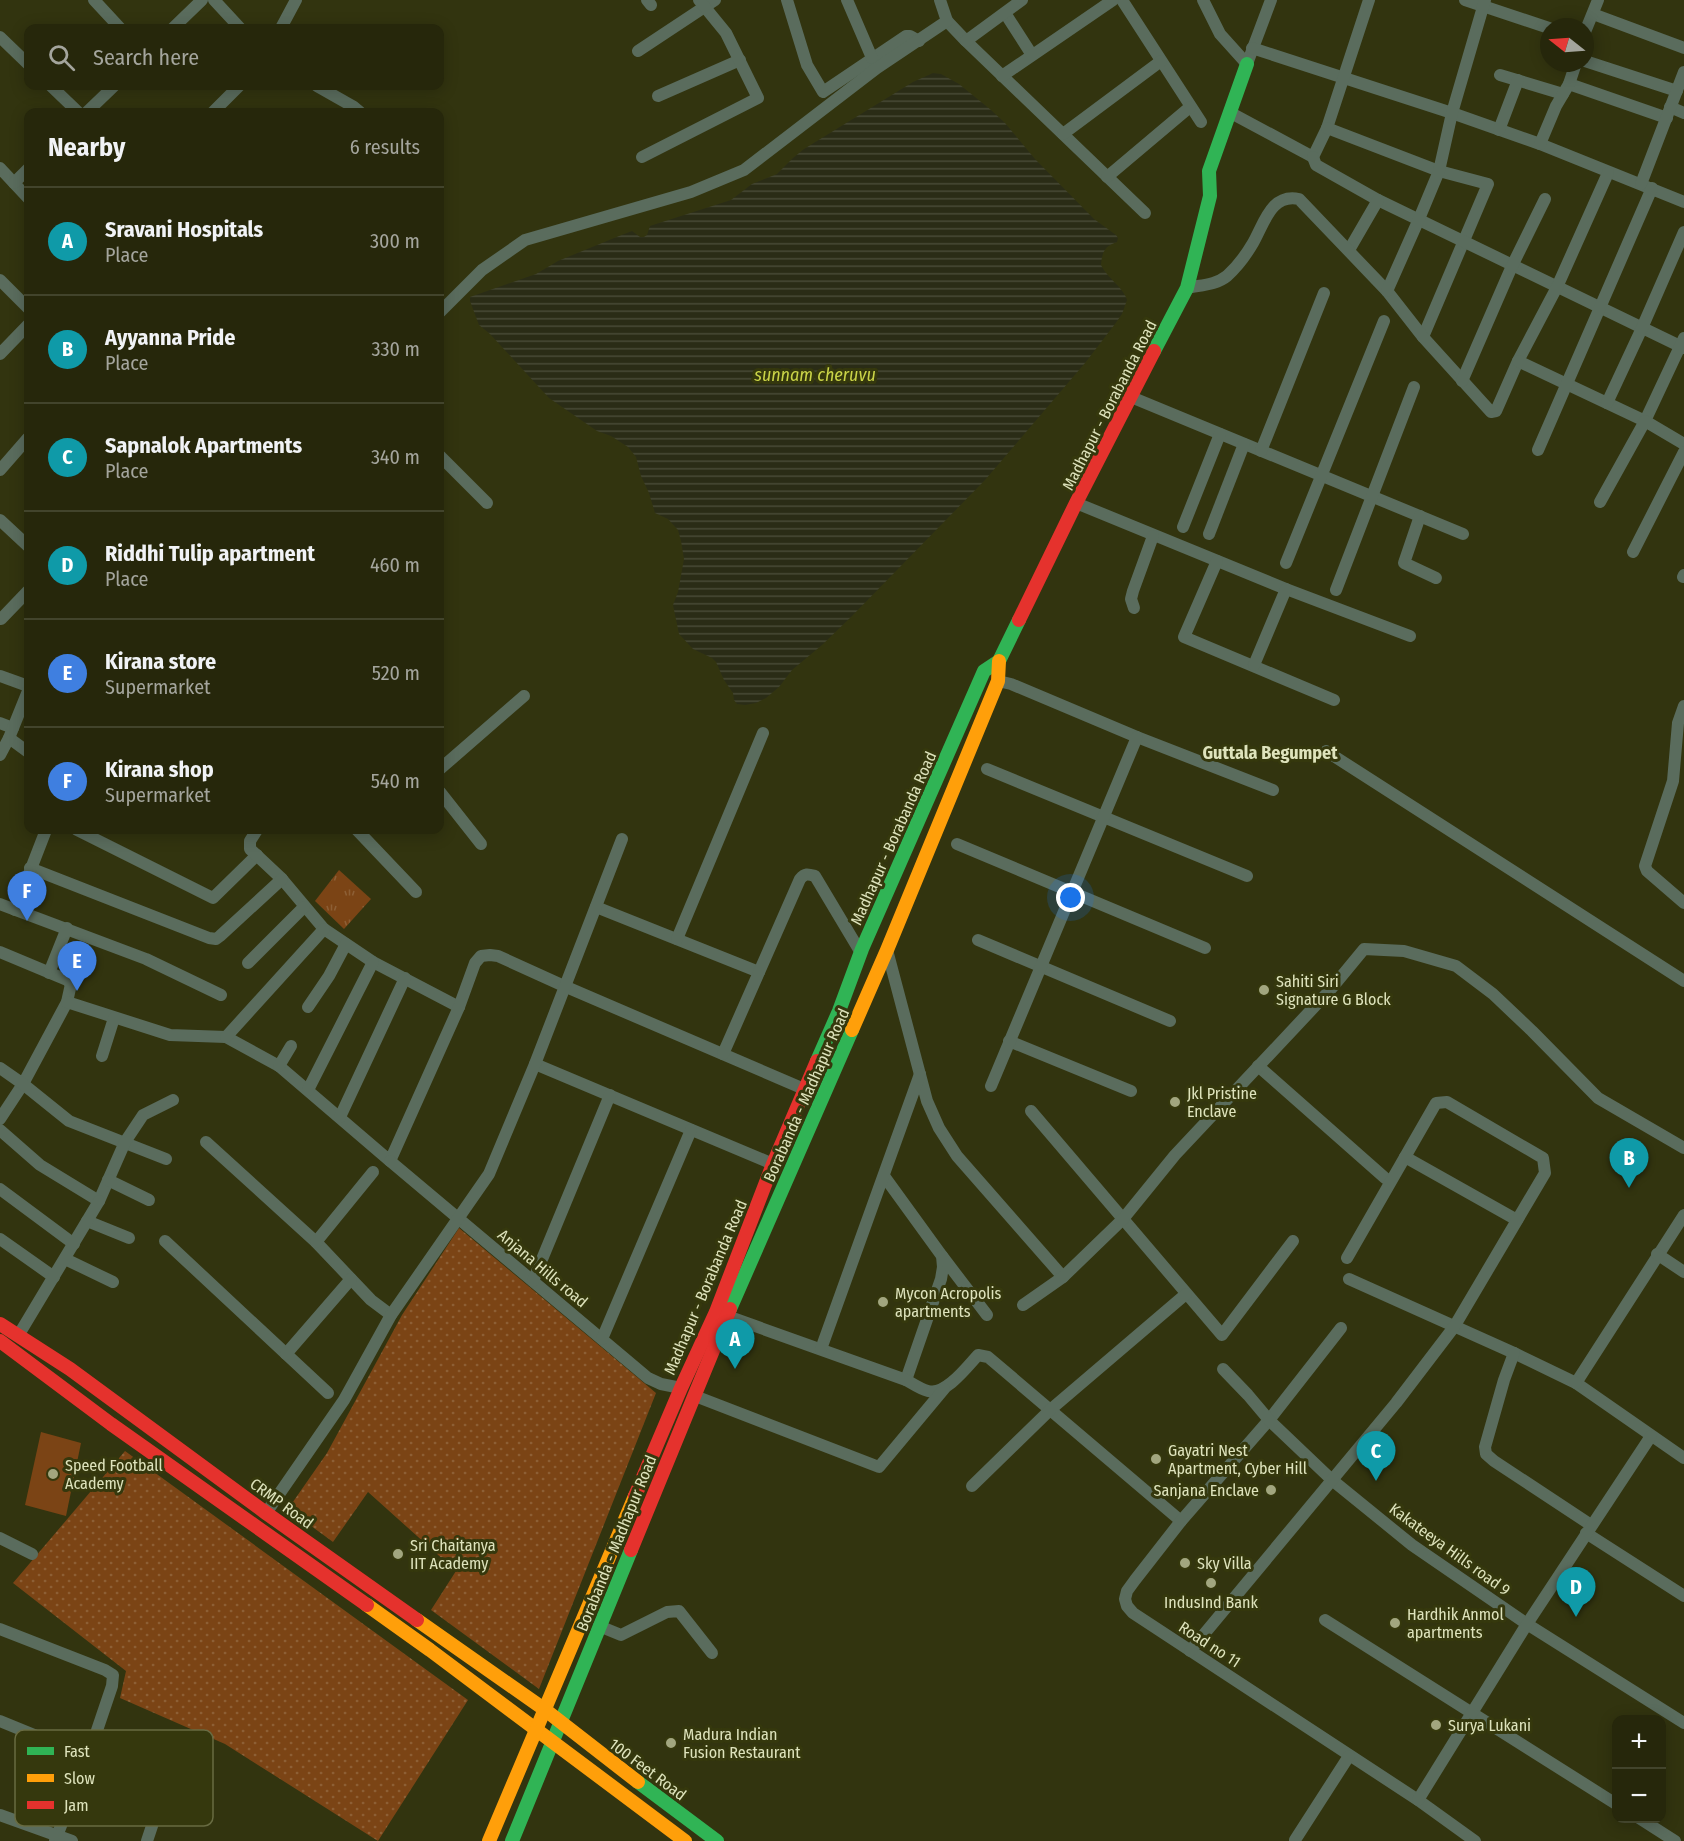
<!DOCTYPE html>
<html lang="en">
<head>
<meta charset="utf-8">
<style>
	body { margin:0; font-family:"Fira Sans Condensed",sans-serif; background:#323319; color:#f1f3f6 }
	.controls { position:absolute; right:18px; bottom:18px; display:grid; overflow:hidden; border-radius:12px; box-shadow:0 3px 15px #0003 }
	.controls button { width:54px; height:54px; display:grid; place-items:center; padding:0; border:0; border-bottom:2px solid #42442c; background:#26270b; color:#f1f3f6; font:30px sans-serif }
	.compass { position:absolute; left:1540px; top:18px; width:54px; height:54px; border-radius:50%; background:#26270b; box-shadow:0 3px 15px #0003; rotate:287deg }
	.you { position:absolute; left:1071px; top:898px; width:21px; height:21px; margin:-15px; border:4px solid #fff; border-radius:50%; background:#1a73e8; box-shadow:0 0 0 9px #1a73e833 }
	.badge { display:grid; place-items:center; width:39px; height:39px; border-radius:50%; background:#bca0f2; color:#fff; font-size:20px; font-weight:700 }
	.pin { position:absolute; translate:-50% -50px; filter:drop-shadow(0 2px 3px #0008) }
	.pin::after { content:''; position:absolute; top:32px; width:21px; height:18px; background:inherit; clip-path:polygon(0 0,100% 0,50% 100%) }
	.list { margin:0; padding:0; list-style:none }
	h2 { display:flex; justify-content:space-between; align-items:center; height:78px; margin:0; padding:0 24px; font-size:26px }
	h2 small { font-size:20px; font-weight:400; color:#a4a59d }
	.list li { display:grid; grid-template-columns:39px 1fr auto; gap:18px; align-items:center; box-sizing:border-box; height:108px; padding:0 24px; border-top:2px solid #42442c }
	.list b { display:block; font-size:22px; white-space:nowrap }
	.list p { margin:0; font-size:20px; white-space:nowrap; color:#a4a59d }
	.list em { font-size:20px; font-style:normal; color:#a4a59d }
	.icon { flex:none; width:33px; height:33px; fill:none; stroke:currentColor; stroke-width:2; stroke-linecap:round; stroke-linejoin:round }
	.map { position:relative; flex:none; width:1684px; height:1841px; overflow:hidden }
	.search { position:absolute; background:#26270b; box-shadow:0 3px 15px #0003; left:24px; top:24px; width:420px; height:66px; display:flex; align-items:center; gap:15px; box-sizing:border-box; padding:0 21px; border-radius:12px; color:#a4a59d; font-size:22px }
	.panel { position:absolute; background:#26270b; box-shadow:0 3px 15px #0003; left:24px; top:108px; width:420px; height:726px; border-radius:12px }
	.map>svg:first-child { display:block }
	.grass { fill:url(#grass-dots) }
	.park { fill:url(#park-tufts) }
	.pitch { fill:#7b4415 }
	.water { fill:url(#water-rules) }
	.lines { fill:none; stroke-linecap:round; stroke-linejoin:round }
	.street { stroke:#5a6c5d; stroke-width:12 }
	.fast { stroke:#30b455; stroke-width:14 }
	.slow { stroke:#ff9f0a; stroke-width:14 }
	.jam { stroke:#e5322d; stroke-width:14 }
	.poi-dot { fill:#a2a67f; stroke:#35380d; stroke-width:2 }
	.labels { text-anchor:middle; stroke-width:6; stroke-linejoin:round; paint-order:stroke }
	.street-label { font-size:16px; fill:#dee3bc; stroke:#35380d }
	.poi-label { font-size:16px; fill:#dee3bc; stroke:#35380d; text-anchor:start }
	.water-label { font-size:18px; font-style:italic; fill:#cad448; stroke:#35380d }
	.neighbourhood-label { font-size:18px; font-weight:bold; fill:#dee3bc; stroke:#35380d }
	.key { fill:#35380d; stroke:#686b42; stroke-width:1.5 }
	.key-label { font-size:16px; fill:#dee3bc }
</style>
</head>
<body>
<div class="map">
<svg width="1684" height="1841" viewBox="0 0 1684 1841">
	<defs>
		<pattern id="grass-dots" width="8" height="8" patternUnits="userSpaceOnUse" patternTransform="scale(1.5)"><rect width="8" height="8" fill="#7b4415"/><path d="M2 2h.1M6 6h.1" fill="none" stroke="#8d5f35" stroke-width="1.8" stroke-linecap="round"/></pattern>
		<pattern id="park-tufts" width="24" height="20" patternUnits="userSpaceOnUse" patternTransform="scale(1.5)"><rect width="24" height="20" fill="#7b4415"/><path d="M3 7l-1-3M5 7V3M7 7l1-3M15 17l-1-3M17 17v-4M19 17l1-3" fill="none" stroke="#8d5f35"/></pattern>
		<pattern id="water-rules" width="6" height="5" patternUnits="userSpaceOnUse" patternTransform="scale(1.5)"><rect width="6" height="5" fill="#2a2c16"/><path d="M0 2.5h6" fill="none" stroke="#484a36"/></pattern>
	</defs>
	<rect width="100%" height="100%" fill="#32340f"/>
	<g class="grass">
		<polygon points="459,1228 656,1393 539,1689 431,1610 456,1571 368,1492 333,1542 288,1509 327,1453 402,1315"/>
		<polygon points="125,1451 468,1700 378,1841 225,1744 120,1698 126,1671 13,1583"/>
	</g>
	<polygon class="park" points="339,870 371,899 344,929 315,901"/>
	<polygon class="pitch" points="41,1432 81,1443 66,1516 25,1505"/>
	<path class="water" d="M933,73L941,74L959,84L991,110L1005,123L1035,159L1094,219L1116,235L1118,238L1117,242C1104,246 1102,253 1101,265C1108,279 1124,288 1127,300L1122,314L1115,324L1085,363L985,480L851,617L822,645L792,670L779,687L766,698L756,703L745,705L737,704L734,700L733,693L724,680L716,662L712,658L693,649L679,634L673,605L678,592L684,559L681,541L678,530L668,519L655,513L649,493L641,476L636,457L628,447L611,436L597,431L549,398L490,334L479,325L470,301V297L536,274L558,261L624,234L632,231L640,237H644L647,235L650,226L656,224L731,200L752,184L777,174L793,158L804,149L913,82Z"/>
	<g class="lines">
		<g class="street">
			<polyline points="94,0 120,28"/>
			<polyline points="214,0 240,28"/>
			<polyline points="647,0 651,5"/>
			<polyline points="787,0 807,65 823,92 906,36 910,36 919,41"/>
			<polyline points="847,0 872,58"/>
			<polyline points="1122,0 1201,122"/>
			<polyline points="1203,0 1220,34 1247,64 1271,0"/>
			<polyline points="1465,0 1549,28"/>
			<polyline points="1005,13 1032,55"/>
			<polyline points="1593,14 1684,48"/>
			<polyline points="947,21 966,41 1145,213"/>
			<polyline points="173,28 202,0"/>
			<polyline points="281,28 296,0"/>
			<polyline points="1585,32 1598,0"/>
			<polyline points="0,37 28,64"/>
			<polyline points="966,41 1022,0"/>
			<polyline points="1252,48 1452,113 1540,144 1684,202"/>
			<polyline points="638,51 715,0"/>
			<polyline points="1585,61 1677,91"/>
			<polyline points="1500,75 1563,94"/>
			<polyline points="1002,76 1113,0"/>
			<polyline points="1569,84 1667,118"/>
			<polyline points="51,86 78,112"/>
			<polyline points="317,86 354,107 360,112"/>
			<polyline points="658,96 740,60"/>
			<polyline points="1670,107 1684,113"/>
			<polyline points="87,112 114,86"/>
			<polyline points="213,112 239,86"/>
			<polyline points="1231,113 1313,157 1327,128 1369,0"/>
			<polyline points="1327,128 1439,171 1488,184 1423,337"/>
			<polyline points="1499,130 1518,80"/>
			<polyline points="1063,134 1161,61"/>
			<polyline points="1540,144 1556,106 1569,84 1576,63"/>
			<polyline points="642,157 758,98 726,33 699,0"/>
			<polyline points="1313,157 1316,165 1378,200 1684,348"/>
			<polyline points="0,168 28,198"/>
			<polyline points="1107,177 1190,107"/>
			<polyline points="14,183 28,169"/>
			<polyline points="1641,184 1684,72"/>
			<polyline points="1349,250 1378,200"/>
			<polyline points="0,280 28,308"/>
			<path d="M1187,288C1200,285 1216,285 1227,276C1237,267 1246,255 1253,243C1264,224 1271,193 1299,199L1387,291L1423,337L1491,412L1496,411L1518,361L1557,287L1608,173"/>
			<polyline points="1387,291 1419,219 1439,171 1452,113 1485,0"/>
			<polyline points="440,312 482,270 525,240 691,192 744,170 877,68 947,21 940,0"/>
			<polyline points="0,354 28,325"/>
			<polyline points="1518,361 1645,421 1684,338"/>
			<polyline points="1462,381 1512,266 1545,199"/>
			<polyline points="1131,397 1463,534"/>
			<polyline points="1607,403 1642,328 1684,232"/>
			<polyline points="1538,450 1652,188"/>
			<polyline points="1261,451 1324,293"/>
			<polyline points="440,456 487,503"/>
			<polyline points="0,470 28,438"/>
			<polyline points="1600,502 1645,421 1684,444"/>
			<polyline points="1076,503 1286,589 1410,636"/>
			<polyline points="1420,516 1404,563 1436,578"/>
			<polyline points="0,520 28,546"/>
			<polyline points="1183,527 1220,434"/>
			<polyline points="1209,534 1244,444"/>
			<polyline points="1633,552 1684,452"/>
			<polyline points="1217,561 1184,637 1334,700"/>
			<polyline points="1286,563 1384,321"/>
			<polyline points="1683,577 1684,575"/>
			<polyline points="1336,590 1414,387"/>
			<polyline points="1134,608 1131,599 1133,591 1153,536"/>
			<polyline points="1,619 28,591"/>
			<polyline points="1254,665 1286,589"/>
			<polyline points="0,676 28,686"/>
			<polyline points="998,681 1011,684 1137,737 1273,790"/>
			<polyline points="1684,706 1678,723 1673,781 1645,866 1647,871 1684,903"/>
			<polyline points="0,723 13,728"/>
			<polyline points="9,738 28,752"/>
			<polyline points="1326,751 1684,981"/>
			<polyline points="0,755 9,738 28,691"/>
			<polyline points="440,769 524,696"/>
			<polyline points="987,769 1247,876"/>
			<polyline points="440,792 481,844"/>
			<polyline points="77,830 213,898 257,855"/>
			<polyline points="257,830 250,841 250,849 282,879 324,929 373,962 459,1007"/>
			<polyline points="357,830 416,892"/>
			<polyline points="957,844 1205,948"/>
			<polyline points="30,868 209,938 216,939 220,936 282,879"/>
			<polyline points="0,904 146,959 221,995"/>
			<polyline points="596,907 759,972"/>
			<polyline points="15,910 46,830"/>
			<polyline points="677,939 763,733"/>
			<polyline points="978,940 1170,1021"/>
			<polyline points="887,950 927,1101 939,1128 957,1156 1063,1277"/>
			<polyline points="0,952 67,980 71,984 67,1002 23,1084 0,1119"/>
			<polyline points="248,963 304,907"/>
			<polyline points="49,973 67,928"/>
			<polyline points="67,1002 170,1035 226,1037 279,1066 390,1161 459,1007 475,963 481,956 490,955 498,956 564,986 804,1089"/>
			<polyline points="308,1007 329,976 346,944"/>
			<polyline points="226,1037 324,929"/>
			<polyline points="1009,1041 1131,1091"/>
			<path d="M723,1054L800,879C805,873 808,874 815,876L861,953"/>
			<polyline points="102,1056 114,1018"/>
			<polyline points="535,1064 773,1164"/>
			<polyline points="279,1066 291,1046"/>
			<polyline points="1258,1066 1385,1178"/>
			<polyline points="0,1068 23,1084 69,1121 166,1159"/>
			<polyline points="991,1086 1137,737"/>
			<polyline points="308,1090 373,962"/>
			<polyline points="1031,1111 1222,1335 1293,1241"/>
			<polyline points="340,1117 405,978"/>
			<polyline points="0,1130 40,1165 99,1201 125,1142 143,1115 173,1100"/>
			<polyline points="206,1142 316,1242 371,1300 391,1315"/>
			<polyline points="1405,1157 1517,1220"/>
			<polyline points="390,1161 648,1378 661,1384 681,1388"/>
			<polyline points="884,1176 942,1256 943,1267 941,1279 906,1380"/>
			<polyline points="108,1180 149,1200"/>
			<polyline points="0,1189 74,1244"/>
			<polyline points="1684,1215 1576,1383 1684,1458"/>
			<polyline points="87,1221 129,1238"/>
			<polyline points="0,1239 54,1277"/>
			<polyline points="165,1241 328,1393"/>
			<polyline points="316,1242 373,1172"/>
			<polyline points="1657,1254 1684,1272"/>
			<polyline points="942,1256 987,1315"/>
			<polyline points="65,1259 113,1282"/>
			<polyline points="1349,1279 1514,1353 1576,1383"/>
			<polyline points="533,1281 610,1095"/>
			<polyline points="1023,1305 1063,1277 1123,1219 1175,1155 1331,989 1364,949 1404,951 1456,966 1493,994 1532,1031 1598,1098 1684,1148"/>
			<path d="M727,1316L906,1380C913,1384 920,1389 928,1391C945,1396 967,1367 978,1355L988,1357L1181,1521"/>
			<polyline points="1341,1328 1269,1420 1181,1521 1135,1580 1127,1591 1125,1599 1127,1606 1133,1613 1418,1800 1475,1841"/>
			<polyline points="18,1336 99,1201"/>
			<polyline points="602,1339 691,1130"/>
			<polyline points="821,1349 920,1074"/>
			<polyline points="1514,1353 1504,1380 1485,1447 1486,1454 1494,1461 1591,1525"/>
			<polyline points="286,1354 351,1279"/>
			<polyline points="1223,1369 1248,1395 1269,1420 1332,1480 1412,1545 1527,1624 1684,1723"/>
			<polyline points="695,1396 879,1467 944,1389"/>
			<polyline points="972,1486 1050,1410 1186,1294"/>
			<polyline points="266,1513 344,1400 391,1315 489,1174 535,1064 622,839"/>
			<polyline points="1586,1533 1684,1596"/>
			<polyline points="0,1538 32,1554"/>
			<polyline points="1325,1620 1616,1804"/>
			<polyline points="599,1626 621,1635 667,1612 679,1611 712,1653"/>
			<polyline points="0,1629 105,1670 113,1675 112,1686 88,1757 55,1841"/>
			<polyline points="1190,1651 1396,1403 1454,1327 1545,1173 1543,1158 1447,1102 1436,1103 1347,1258"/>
			<polyline points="0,1721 88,1757"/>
			<polyline points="1418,1800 1527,1624 1651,1436"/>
			<polyline points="0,1815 72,1841"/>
			<polyline points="1639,1818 1675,1841"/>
			<polyline points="1295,1840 1349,1756"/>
			<polyline points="147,1841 162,1796"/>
		</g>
		<g class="fast">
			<polyline points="1154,351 1187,288 1210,196 1209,171 1247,64"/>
			<polyline points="817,1061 839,1011 862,949 984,671 999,661 1019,620"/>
			<polyline points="730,1309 852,1030"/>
			<polyline points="638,1782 717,1841"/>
			<polyline points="512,1841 631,1550"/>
		</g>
		<g class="slow">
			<polyline points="852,1030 887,950 998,681 999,661"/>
			<polyline points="367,1605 430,1650 685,1841"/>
			<polyline points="417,1620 544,1709 638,1782"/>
			<polyline points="489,1841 635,1496"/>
		</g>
		<g class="jam">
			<polyline points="1019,620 1076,503 1154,351"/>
			<polyline points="0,1324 70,1369 266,1513 417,1620"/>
			<polyline points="0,1341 111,1424 367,1605"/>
			<polyline points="635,1496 681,1388 716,1312 773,1164 817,1061"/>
			<polyline points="631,1550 730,1309"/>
		</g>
	</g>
	<g class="poi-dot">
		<circle cx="1264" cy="990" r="6"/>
		<circle cx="1175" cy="1102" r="6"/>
		<circle cx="883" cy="1302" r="6"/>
		<circle cx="1156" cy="1459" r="6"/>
		<circle cx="53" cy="1474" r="6"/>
		<circle cx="1271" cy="1490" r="6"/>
		<circle cx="398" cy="1554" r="6"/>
		<circle cx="1185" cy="1563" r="6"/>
		<circle cx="1211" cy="1583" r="6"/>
		<circle cx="1395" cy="1623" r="6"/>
		<circle cx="1436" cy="1725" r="6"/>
		<circle cx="671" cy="1743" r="6"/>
	</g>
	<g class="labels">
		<g class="street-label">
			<text transform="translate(1109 405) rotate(-63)" y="6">Madhapur - Borabanda Road</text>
			<text transform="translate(893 838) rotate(-66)" y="6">Madhapur - Borabanda Road</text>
			<text transform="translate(806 1095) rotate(-66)" y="6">Borabanda - Madhapur Road</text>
			<text transform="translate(543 1268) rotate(40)" y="6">Anjana Hills road</text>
			<text transform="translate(705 1287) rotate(-67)" y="6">Madhapur - Borabanda Road</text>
			<text transform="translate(282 1503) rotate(36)" y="6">CRMP Road</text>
			<text transform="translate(616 1543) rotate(-68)" y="6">Borabanda - Madhapur Road</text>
			<text transform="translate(1450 1549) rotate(36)" y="6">Kakateeya Hills road 9</text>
			<text transform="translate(1210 1644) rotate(33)" y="6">Road no 11</text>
			<text transform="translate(648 1769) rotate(37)" y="6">100 Feet Road</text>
		</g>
		<g class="poi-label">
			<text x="1276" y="987">Sahiti Siri<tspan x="1276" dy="18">Signature G Block</tspan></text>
			<text x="1187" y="1099">Jkl Pristine<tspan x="1187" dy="18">Enclave</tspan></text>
			<text x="895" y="1299">Mycon Acropolis<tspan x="895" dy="18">apartments</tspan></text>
			<text x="1168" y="1456">Gayatri Nest<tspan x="1168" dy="18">Apartment, Cyber Hill</tspan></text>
			<text x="65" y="1471">Speed Football<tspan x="65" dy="18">Academy</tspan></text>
			<text x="1259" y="1496" text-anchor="end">Sanjana Enclave</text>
			<text x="410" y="1551">Sri Chaitanya<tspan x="410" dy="18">IIT Academy</tspan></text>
			<text x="1197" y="1569">Sky Villa</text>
			<text x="1211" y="1608" text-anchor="middle">IndusInd Bank</text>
			<text x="1407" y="1620">Hardhik Anmol<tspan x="1407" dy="18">apartments</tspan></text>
			<text x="1448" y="1731">Surya Lukani</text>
			<text x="683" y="1740">Madura Indian<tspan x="683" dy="18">Fusion Restaurant</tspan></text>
		</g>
		<g class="water-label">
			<text x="815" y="381">sunnam cheruvu</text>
		</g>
		<g class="neighbourhood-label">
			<text x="1270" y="759">Guttala Begumpet</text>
		</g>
	</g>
	<rect x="15" y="1730" width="198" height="96" rx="9" class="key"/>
	<rect x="27" y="1747" width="27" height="8" fill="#30b455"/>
	<rect x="27" y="1774" width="27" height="8" fill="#ff9f0a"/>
	<rect x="27" y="1801" width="27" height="8" fill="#e5322d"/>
	<g class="key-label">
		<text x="64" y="1757">Fast</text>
		<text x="64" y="1784">Slow</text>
		<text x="64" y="1811">Jam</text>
	</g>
</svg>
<div class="controls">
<button>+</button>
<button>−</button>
</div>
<svg class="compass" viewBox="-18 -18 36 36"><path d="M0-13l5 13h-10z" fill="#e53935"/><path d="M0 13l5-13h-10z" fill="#a4a59d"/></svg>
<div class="you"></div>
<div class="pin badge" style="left:735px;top:1369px;background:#0f9aa8">A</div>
<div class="pin badge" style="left:1629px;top:1188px;background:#0f9aa8">B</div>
<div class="pin badge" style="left:1376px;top:1481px;background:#0f9aa8">C</div>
<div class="pin badge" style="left:1576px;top:1617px;background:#0f9aa8">D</div>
<div class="pin badge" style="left:77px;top:991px;background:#3f7fe0">E</div>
<div class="pin badge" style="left:27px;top:921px;background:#3f7fe0">F</div>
<div class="search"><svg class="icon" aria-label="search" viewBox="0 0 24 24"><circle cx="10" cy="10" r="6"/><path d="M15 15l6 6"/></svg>Search here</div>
<section class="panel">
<h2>Nearby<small>6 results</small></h2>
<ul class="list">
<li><span class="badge" style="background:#0f9aa8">A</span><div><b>Sravani Hospitals</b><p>Place</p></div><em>300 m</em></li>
<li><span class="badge" style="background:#0f9aa8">B</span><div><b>Ayyanna Pride</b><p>Place</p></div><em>330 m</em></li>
<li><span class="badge" style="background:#0f9aa8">C</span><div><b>Sapnalok Apartments</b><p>Place</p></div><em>340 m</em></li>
<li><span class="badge" style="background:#0f9aa8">D</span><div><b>Riddhi Tulip apartment</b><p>Place</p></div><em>460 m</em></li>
<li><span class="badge" style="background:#3f7fe0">E</span><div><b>Kirana store</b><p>Supermarket</p></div><em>520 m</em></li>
<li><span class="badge" style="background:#3f7fe0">F</span><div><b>Kirana shop</b><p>Supermarket</p></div><em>540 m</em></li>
</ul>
</section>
</div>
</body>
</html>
